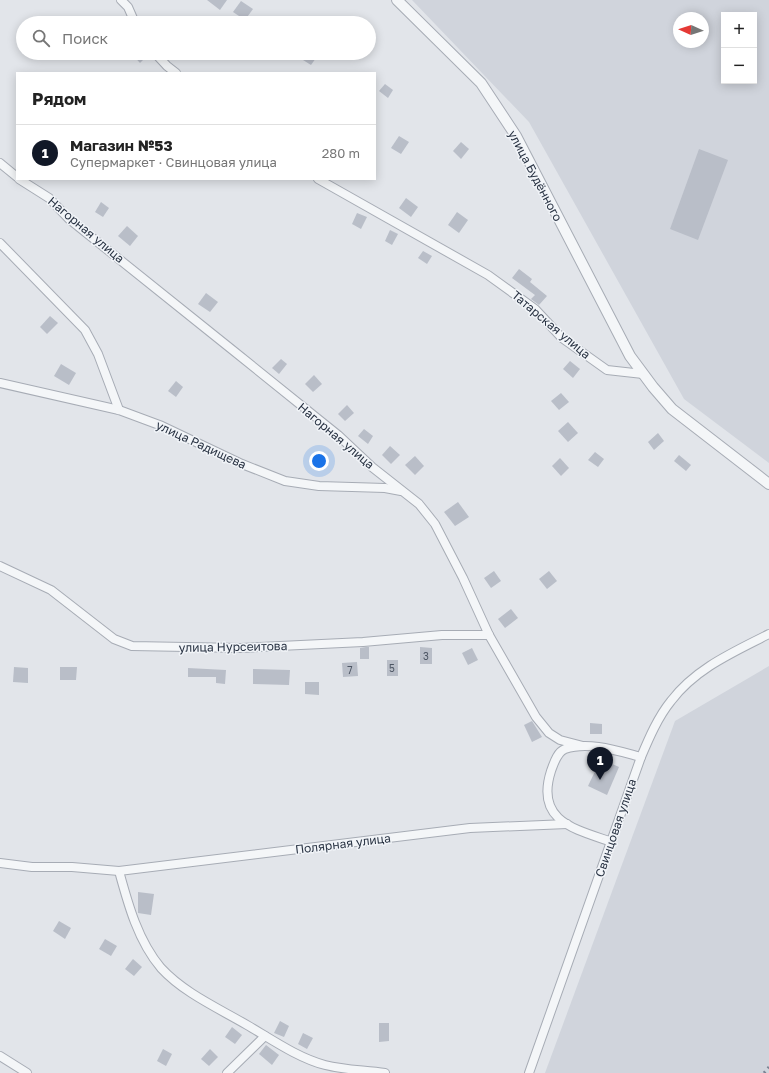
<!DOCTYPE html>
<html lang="ru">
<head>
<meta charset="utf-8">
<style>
	body { margin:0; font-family:"Golos Text",sans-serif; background:#f6f6f6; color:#222 }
	.controls { position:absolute; right:12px; top:12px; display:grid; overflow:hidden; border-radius:0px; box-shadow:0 2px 10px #0003 }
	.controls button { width:36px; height:36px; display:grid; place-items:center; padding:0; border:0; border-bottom:1px solid #e0e0e0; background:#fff; color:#222; font:20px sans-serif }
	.compass { position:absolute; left:673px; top:12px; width:36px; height:36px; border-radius:50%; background:#fff; box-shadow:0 2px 10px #0003; rotate:273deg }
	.you { position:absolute; left:319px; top:461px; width:14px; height:14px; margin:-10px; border:3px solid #fff; border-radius:50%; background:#1a73e8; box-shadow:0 0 0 6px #1a73e833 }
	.badge { display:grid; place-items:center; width:26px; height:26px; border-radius:50%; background:#111827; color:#fff; font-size:13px; font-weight:700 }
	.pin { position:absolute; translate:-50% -33px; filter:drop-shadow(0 1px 2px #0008) }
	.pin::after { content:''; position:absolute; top:21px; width:14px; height:12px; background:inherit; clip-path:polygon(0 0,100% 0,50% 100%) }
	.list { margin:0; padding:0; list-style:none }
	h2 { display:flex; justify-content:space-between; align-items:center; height:52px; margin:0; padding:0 16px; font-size:17px }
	h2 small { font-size:13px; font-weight:400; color:#767676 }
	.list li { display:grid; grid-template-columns:26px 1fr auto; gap:12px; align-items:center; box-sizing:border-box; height:56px; padding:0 16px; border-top:1px solid #e0e0e0 }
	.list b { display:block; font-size:15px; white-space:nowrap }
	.list p { margin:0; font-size:13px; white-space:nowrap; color:#767676 }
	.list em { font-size:13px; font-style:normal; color:#767676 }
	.icon { flex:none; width:22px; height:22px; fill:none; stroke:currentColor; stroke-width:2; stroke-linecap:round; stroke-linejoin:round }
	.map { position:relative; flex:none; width:769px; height:1073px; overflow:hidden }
	.search { position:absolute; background:#fff; box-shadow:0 2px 10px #0003; left:16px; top:16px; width:360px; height:44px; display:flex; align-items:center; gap:10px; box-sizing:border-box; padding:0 14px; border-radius:22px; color:#767676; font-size:15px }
	.panel { position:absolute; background:#fff; box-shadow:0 2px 10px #0003; left:16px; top:72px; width:360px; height:108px; border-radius:0px }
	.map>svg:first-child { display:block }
	.built { fill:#d0d4dc; fill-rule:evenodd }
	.building { fill:#b9bec8 }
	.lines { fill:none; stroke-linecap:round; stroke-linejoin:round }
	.minor-casing { stroke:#a7acb5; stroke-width:10 }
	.tertiary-casing { stroke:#a7acb5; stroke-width:12 }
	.minor { stroke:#f4f6f8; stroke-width:8 }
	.tertiary { stroke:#f4f6f8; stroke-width:10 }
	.rail { stroke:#7b8494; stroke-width:3; stroke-dasharray:2 4; stroke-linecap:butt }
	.labels { text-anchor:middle; stroke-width:3; stroke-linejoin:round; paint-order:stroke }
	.number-label { font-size:10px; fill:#4d5664 }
	.street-label { font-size:12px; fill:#293343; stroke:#f1f4f8 }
</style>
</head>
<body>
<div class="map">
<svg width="769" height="1073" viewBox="0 0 769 1073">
	<rect width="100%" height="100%" fill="#e2e5ea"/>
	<g class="built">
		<path d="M412,0H769V463L684,399L529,122ZM724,15H754V81H724ZM679,18H703V42H679Z"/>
		<polygon points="769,666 769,1073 545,1073 675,721"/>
	</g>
	<g class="building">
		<polygon points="207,0 227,0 220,10"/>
		<polygon points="241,1 253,9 245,20 233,12"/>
		<polygon points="131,53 150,53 140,63"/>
		<polygon points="307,53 316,58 311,65 303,60"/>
		<polygon points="385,84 393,90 388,98 379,91"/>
		<polygon points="399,136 409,142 401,154 391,148"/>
		<polygon points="461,142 469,149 461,159 453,151"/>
		<polygon points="699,149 728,160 698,240 670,229"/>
		<polygon points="406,198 418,207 411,217 399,208"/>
		<polygon points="101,202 109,208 103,217 95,212"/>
		<polygon points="457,212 468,220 459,233 448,225"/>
		<polygon points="357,213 367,217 361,229 352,224"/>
		<polygon points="127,226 138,236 130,246 118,236"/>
		<polygon points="390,230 398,234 392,245 385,241"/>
		<polygon points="423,251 432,256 427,264 418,258"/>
		<polygon points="519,269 532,279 530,282 547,296 539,305 531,299 535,295 512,278"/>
		<polygon points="206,293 218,302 210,312 198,304"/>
		<polygon points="50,316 58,323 47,334 40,327"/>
		<polygon points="281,359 287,364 279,374 272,368"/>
		<polygon points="570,361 580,369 573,378 563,369"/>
		<polygon points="61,364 76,373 69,385 54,376"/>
		<polygon points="314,375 322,384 313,392 305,384"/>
		<polygon points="176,381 183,387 176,397 168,391"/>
		<polygon points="561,393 569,402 559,410 551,401"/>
		<polygon points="347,405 354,413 345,421 338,414"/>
		<polygon points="568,422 578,433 568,442 558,431"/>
		<polygon points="364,429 373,436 368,444 358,436"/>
		<polygon points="658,433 664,441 654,450 648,442"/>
		<polygon points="390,446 400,455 391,464 382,455"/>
		<polygon points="595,452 604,459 598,467 588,460"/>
		<polygon points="679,455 691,465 686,471 674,461"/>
		<polygon points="415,456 424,466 415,475 405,465"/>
		<polygon points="560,458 569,468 561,476 552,466"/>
		<polygon points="458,502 469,517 455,526 444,512"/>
		<polygon points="494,571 501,581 491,588 484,578"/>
		<polygon points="549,571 557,581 547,589 539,579"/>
		<polygon points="511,609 518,618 505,628 498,619"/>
		<polygon points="366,647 369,647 369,659 360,659 360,648"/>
		<polygon points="420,647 432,648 432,664 420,664"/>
		<polygon points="472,648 478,660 468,665 462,653"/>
		<rect x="387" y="660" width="11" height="16"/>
		<polygon points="357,662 358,676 343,677 342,663"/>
		<polygon points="14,667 28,668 28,683 13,682"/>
		<polygon points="60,667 77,667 76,680 60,680"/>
		<polygon points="188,668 226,670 225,684 216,683 216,677 188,677"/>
		<polygon points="253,669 290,670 289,685 253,684"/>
		<polygon points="305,682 319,682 319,695 305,694"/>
		<polygon points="532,721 542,737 532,742 524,725"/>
		<polygon points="590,723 602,724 602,734 590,734"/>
		<polygon points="601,759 619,767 607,795 588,786"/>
		<polygon points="138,892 154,894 151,915 138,913"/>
		<polygon points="59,921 71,928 65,939 53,931"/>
		<polygon points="105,939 117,946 111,956 99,949"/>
		<polygon points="133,959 142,967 134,976 125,969"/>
		<polygon points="280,1021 289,1026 284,1037 274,1033"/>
		<polygon points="379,1023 389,1023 389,1041 379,1042"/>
		<polygon points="232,1027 242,1035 235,1044 225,1037"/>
		<polygon points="303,1033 313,1038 307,1049 298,1044"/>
		<polygon points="266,1045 279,1055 272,1065 259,1054"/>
		<polygon points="163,1049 172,1054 166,1066 157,1061"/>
		<polygon points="210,1049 218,1057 209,1066 201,1059"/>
	</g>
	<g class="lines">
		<g class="minor-casing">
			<g id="minor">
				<polyline points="121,0 128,7 135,23"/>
				<polyline points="155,53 167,66 176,73"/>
				<polyline points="0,163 17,177"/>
				<polyline points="19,179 49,198 69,219 230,348 338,435 372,467 419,504 435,524 463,578 489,635 536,717 549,733 560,740 583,746"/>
				<polyline points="318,179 488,275 535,309 562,338 607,370 643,374"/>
				<polyline points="0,243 85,330 98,354 119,410"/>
				<polyline points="0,383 119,410 162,426 242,464 285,481 319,486 385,488 401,491"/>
				<polyline points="0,566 51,590 114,639 132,646 241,648 363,642 442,635 489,635"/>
				<path d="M612,842C574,829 535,821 551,771C554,763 557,752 565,749C589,741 618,751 641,757"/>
				<polyline points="0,863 32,867 72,867 119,871 470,828 567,824"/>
				<path d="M119,871C128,904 138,941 161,968C184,993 218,1008 247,1025C271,1039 298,1058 325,1065C345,1070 365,1070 385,1073"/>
				<polyline points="0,1056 27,1073"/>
				<polyline points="227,1073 265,1036"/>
				<path d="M529,1073L641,757C649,738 658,717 671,701C696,668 734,652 769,634"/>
			</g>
		</g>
		<g class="tertiary-casing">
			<polyline id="tertiary" points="397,0 481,83 516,136 630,356 653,387 672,409 769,484"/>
		</g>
		<use href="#minor" class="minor"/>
		<use href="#tertiary" class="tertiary"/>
		<polyline class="rail" points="764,1073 769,1067"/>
	</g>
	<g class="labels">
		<g class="number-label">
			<text x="426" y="660">3</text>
			<text x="392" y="672">5</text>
			<text x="350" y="674">7</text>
		</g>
		<g class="street-label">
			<text transform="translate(535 176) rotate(62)" y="4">улица Будённого</text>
			<text transform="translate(86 230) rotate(40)" y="4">Нагорная улица</text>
			<text transform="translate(551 325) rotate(40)" y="4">Татарская улица</text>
			<text transform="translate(336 436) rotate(40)" y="4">Нагорная улица</text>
			<text transform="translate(201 445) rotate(25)" y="4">улица Радищева</text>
			<text transform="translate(233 647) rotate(-1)" y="4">улица Нурсеитова</text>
			<text transform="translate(616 828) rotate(-71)" y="4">Свинцовая улица</text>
			<text transform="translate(343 844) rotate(-7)" y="4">Полярная улица</text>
		</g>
	</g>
</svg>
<div class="controls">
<button>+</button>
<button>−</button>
</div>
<svg class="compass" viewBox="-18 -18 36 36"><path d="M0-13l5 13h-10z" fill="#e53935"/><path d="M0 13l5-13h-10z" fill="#767676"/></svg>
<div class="you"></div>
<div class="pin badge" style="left:600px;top:780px">1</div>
<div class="search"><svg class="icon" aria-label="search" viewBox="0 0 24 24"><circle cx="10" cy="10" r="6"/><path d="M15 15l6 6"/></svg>Поиск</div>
<section class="panel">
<h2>Рядом<small></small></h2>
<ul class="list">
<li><span class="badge">1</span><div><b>Магазин №53</b><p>Супермаркет · Свинцовая улица</p></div><em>280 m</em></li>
</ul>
</section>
</div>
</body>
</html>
